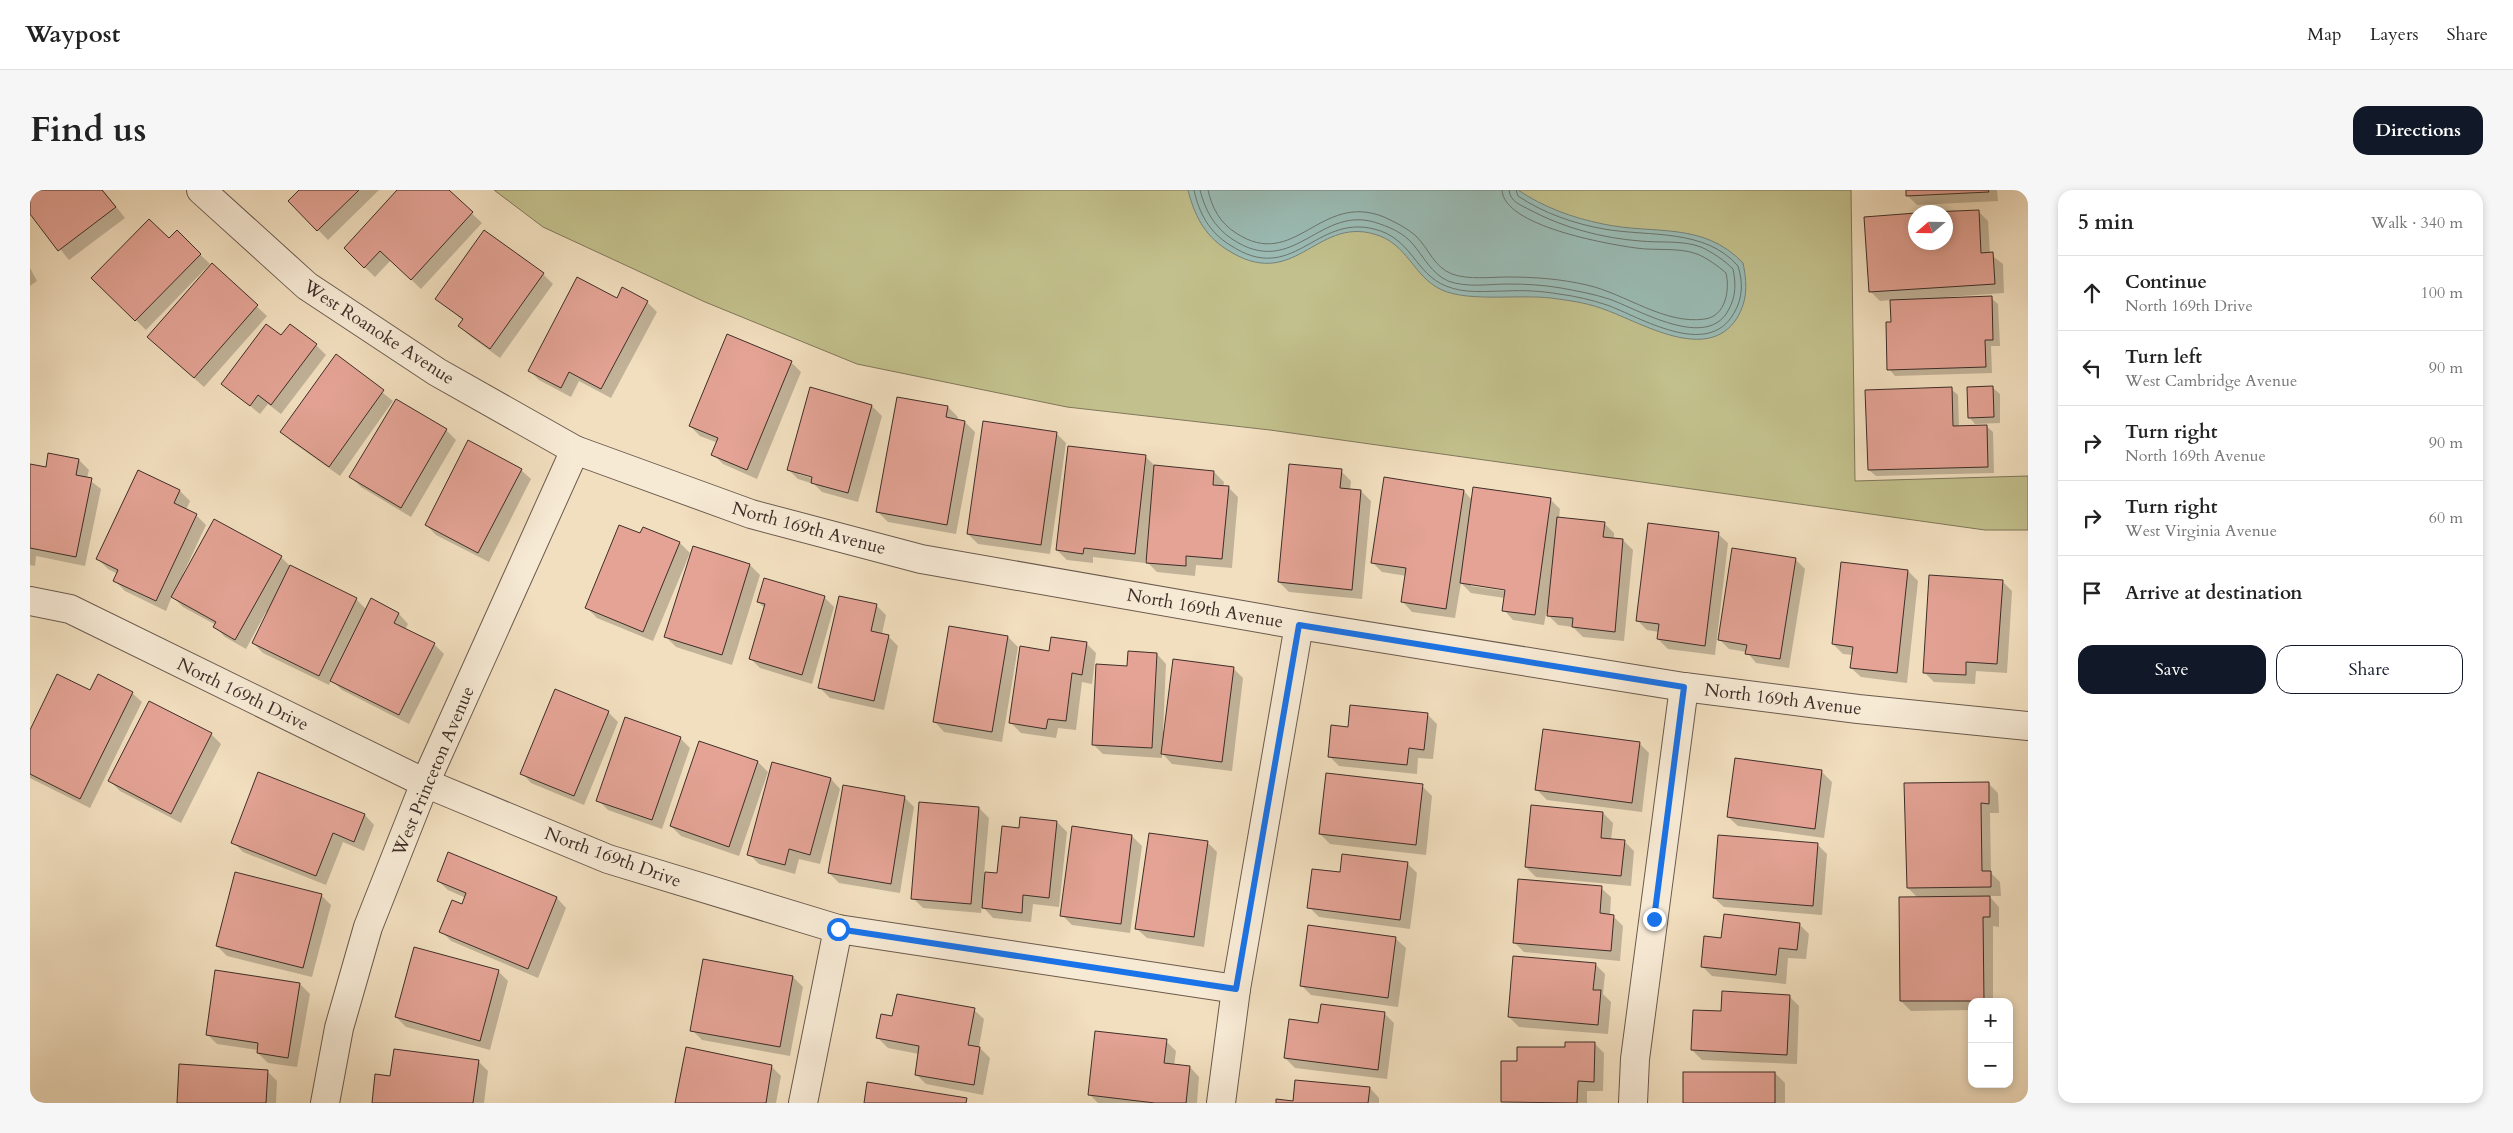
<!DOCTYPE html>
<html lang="en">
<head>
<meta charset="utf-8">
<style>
	body { margin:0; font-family:Cardo,serif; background:#f6f6f6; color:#222 }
	.controls { position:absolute; right:15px; bottom:15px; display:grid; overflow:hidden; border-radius:10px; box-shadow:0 2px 8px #0003 }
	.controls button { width:45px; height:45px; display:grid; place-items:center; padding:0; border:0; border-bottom:1px solid #e0e0e0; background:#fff; color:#222; font:25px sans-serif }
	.compass { position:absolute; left:1878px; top:15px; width:45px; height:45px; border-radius:50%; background:#fff; box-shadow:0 2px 8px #0003; rotate:250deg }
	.stop { position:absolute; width:15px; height:15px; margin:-11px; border:4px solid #1a73e8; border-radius:50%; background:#fff }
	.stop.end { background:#1a73e8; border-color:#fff; box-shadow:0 1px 5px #0008 }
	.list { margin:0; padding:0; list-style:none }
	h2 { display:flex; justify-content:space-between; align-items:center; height:65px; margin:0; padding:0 20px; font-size:21px }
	h2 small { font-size:16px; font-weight:400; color:#767676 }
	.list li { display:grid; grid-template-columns:32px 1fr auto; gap:15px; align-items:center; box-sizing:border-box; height:75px; padding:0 20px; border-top:1px solid #e0e0e0 }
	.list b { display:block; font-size:19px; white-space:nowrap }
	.list p { margin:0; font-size:16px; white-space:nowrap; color:#767676 }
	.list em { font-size:16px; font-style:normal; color:#767676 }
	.actions { display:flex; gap:10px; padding:15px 20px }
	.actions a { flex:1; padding:11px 0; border:1px solid #111827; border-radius:15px; text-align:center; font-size:18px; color:#111827 }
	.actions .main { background:#111827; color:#fff }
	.icon { flex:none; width:28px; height:28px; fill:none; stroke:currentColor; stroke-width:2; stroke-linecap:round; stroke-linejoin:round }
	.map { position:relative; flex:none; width:1998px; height:913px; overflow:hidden; border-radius:15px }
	header { display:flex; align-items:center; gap:30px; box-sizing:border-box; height:70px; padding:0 25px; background:#fff; border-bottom:1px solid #e0e0e0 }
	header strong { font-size:24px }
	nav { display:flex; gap:28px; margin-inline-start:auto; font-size:18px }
	.intro { display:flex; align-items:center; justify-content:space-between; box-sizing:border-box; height:120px; padding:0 30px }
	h1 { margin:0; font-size:35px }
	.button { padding:12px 22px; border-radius:15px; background:#111827; color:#fff; font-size:18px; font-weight:700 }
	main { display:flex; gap:30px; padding:0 30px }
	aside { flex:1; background:#fff; border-radius:15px; box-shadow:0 2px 8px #0003 }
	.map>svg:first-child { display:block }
	.green { fill:#c2c08c; stroke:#80775a }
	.water { fill:#9bbcb5; stroke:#76837d }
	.shadow { fill:#0003; fill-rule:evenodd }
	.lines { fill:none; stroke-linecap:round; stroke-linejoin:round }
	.shore { stroke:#6c756e; stroke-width:1 }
	.building { fill:#e4a395; stroke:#3e2e28 }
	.minor-casing { stroke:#6b5a4e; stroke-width:30 }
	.minor { stroke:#f7ead5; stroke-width:28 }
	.route { stroke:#1a73e8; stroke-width:6 }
	.labels { text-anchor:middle; stroke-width:5; stroke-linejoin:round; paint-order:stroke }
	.street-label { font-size:18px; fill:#3e2e28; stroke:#f7ead5 }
</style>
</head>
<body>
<header>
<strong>Waypost</strong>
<nav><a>Map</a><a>Layers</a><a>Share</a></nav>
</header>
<div class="intro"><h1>Find us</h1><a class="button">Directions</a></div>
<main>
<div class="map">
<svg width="1998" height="913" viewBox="0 0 1998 913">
	<rect width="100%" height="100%" fill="#f2dfbf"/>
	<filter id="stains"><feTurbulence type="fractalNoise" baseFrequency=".004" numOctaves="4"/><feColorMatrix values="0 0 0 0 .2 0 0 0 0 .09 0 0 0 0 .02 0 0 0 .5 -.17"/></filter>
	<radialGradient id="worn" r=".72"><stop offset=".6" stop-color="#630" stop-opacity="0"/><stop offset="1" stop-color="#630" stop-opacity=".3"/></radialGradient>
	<polygon class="green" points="464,0 1821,0 1825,291 1998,286 1998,340 1955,340 1240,240 1037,217 827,174 675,112 513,37"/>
	<path class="water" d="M1158,0H1488C1513,17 1543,28 1573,34C1624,45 1673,31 1713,73C1717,92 1718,110 1707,128C1678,174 1612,133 1576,120C1561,114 1544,111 1528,109C1494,103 1441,113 1412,100C1383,87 1378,53 1344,44C1285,27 1264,104 1196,59C1174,45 1164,24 1158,0Z"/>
	<g class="shadow">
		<polygon points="0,0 73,0 95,28 39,70 0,22"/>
		<polygon points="271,0 349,0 298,50 260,11"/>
		<polygon points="369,0 417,0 452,33 391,99 361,70 345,87 325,68"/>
		<polygon points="1877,0 1967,0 1968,11 1887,15 1877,5"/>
		<polygon points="1948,21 1958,31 1960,64 1973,74 1974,103 1918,107 1918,109 1961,108 1968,114 1970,156 1961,156 1962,183 1865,186 1859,179 1862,133 1862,110 1850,111 1840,101 1886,52 1916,52 1916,23"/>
		<polygon points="147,42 180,74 116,140 63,88 139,50"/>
		<polygon points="455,42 513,84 523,94 470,168 440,146 430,136 434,131 407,109"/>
		<polygon points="182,75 237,126 174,197 129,157"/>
		<polygon points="0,78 7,91 0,96"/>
		<polygon points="617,112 627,122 581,208 549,191 541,207 509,190 499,180"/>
		<polygon points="252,147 286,155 296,165 251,224 238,214 230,224 193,194"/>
		<polygon points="306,166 363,211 310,286 261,251 252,241"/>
		<polygon points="761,172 771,182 727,289 693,274 683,264 688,253 670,246 660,236"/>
		<polygon points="1963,198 1970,204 1970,233 1945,234 1939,227"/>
		<polygon points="1921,199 1928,205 1929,237 1955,235 1963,242 1964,283 1846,286 1839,280"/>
		<polygon points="366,211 416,240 426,250 381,327 331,297 321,287"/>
		<path d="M842,216L852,226L828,312L792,302L784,294L768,289L758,279ZM768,282L788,287V290L768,284Z"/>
		<polygon points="918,217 928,227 927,231 935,232 945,242 926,344 858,332 848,322"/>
		<polygon points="1026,243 1036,253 1020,364 948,354 938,344"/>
		<polygon points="19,264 49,270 59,280 57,288 71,299 55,376 6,366 5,376 0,375 0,275 17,278"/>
		<polygon points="1115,266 1126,277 1184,282 1194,292 1193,297 1198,297 1208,307 1202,378 1166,375 1165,386 1127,382 1115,370 1115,373 1063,367 1063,373 1037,370 1027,360"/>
		<polygon points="491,280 501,289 459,372 406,345 396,335"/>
		<polygon points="1311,281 1321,291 1320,300 1331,301 1341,311 1332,409 1259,402 1249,392"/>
		<polygon points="109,282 150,301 160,311 156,320 166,325 176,335 153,384 251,367 261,377 326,409 337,420 369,424 378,434 375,440 404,454 414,464 379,534 312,500 301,490 299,495 233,463 223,453 238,423 236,422 216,459 195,447 185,437 186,435 153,417 142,406 136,421 95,401 85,391 88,384 78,379 68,369"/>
		<path d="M1434,301L1442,310L1520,309L1530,319L1529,328L1574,333L1584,343V349L1593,350L1603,360L1594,451L1553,447L1543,437L1528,435L1516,423L1514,435L1483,430L1474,420L1475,408L1441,403L1431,393L1425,428L1382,422L1373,412L1377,386L1352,382L1342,372ZM1441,394L1482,399L1481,402L1441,396Z"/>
		<polygon points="614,338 650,353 660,363 623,451 567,428 557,418"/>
		<polygon points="1688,344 1698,353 1685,465 1638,459 1628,449 1629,442 1617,440 1607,430"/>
		<polygon points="664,358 720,375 730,385 702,475 646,457 636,447"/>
		<polygon points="1765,369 1775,379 1759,478 1726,473 1717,462 1699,459 1689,449"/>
		<polygon points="1878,381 1888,391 1877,493 1831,487 1821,478 1823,465 1813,464 1803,454"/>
		<polygon points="1972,391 1982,401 1977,483 1946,481 1945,494 1904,492 1894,482"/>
		<polygon points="794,407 804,417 782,494 730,478 720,468 735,418 728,412"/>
		<polygon points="846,415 856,425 852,444 858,446 868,456 854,520 800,508 790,498"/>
		<polygon points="920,437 978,447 988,457 972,552 914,542 905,532"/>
		<polygon points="1056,453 1066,463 1062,494 1052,492 1046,540 1028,538 1026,548 991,543 981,533 1020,462"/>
		<polygon points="1127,464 1136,474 1133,542 1203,478 1213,488 1202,581 1142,574 1132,563 1132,568 1073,564 1063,554 1098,477"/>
		<polygon points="60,502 102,503 112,512 60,618 0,588 0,543"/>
		<polygon points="578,522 588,532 554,615 501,593 492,583"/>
		<polygon points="1397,524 1407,534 1403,569 1388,568 1387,584 1309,576 1299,566 1319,538"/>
		<polygon points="181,544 191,554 151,633 90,601 80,591"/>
		<polygon points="650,548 660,558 632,639 578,620 568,610"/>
		<polygon points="1609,553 1619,563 1612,622 1517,610 1507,600"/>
		<polygon points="728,572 738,582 709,666 651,646 641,636"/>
		<polygon points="1792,582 1802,592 1794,648 1708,636 1698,627"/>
		<polygon points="801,589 810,599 790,674 769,669 765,684 729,674 719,664"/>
		<polygon points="1958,593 1968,603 1969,623 1960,623 1961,683 1970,692 1971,706 1959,706 1969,717 1969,737 1963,736 1963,812 1942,812 1942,820 1881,821 1871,811 1888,708 1878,698"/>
		<polygon points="1392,596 1402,606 1396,665 1300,654 1290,644"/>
		<polygon points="874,607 884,617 870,703 809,693 799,683"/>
		<polygon points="949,618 959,628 954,684 968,685 991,639 1027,632 1037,642 1029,717 1003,714 1001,732 963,728 952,716 951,723 893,718 883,708"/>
		<polygon points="1573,623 1583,633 1581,650 1594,651 1604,661 1601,696 1506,687 1496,677"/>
		<polygon points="335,625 344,635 334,661 313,652 296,695 213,662 203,652"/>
		<polygon points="1102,646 1112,656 1100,743 1042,735 1032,725"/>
		<polygon points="1177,652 1187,662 1174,757 1117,748 1107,739"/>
		<polygon points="1787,654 1797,664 1792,725 1694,717 1684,708"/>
		<polygon points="419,664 527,708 536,718 508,788 421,751 411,741 432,715 436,708 418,700 408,691"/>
		<polygon points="1377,673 1387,683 1380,739 1289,727 1279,717 1311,683"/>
		<polygon points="1571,698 1581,707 1580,726 1583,726 1593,736 1590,771 1494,762 1484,752"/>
		<polygon points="291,705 301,715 282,787 197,766 187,756"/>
		<polygon points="1769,734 1779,744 1776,769 1758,768 1756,794 1682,786 1672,776 1692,749"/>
		<polygon points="1366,749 1376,758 1368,817 1281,805 1271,795"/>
		<polygon points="1565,774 1575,784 1573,804 1581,812 1578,844 1489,837 1479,827"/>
		<polygon points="468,781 478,791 460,860 376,837 366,827"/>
		<polygon points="763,787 773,797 760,866 672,850 662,840"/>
		<polygon points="270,794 280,804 267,877 238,873 228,863 228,860 187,854 177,844"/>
		<polygon points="1759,806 1769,816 1767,874 1672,870 1662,860 1693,823"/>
		<polygon points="944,820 954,829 949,857 960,868 953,905 896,894 886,884 889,864 858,858 848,848 863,828"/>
		<polygon points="1354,823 1364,833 1357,889 1265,878 1255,868 1289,835"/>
		<polygon points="1136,851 1146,861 1144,876 1160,877 1169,887 1167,913 1068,913 1059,904"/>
		<polygon points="1564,853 1574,863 1573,901 1557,901 1557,913 1472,912 1489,872"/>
		<polygon points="448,871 458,881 454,913 343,913 361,888"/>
		<polygon points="741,876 751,886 746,913 646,913"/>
		<polygon points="237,881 247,891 246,913 148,913"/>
		<polygon points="1745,883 1755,893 1755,913 1655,913"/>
		<polygon points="1340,898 1349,908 1349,913 1247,913"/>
	</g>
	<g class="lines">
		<g class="shore">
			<path d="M1164,0C1169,23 1179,42 1200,55C1263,97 1285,24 1344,39C1382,48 1385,84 1416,96C1435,104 1456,101 1476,101C1494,100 1511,101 1529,104C1545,106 1562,110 1577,115C1610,127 1678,170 1704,123C1713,108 1713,92 1708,76C1675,38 1619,47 1574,39C1545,34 1513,23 1488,6L1486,0"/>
			<path d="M1170,0C1175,20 1184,37 1202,49C1265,91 1290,11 1350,34C1362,38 1374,44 1382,53C1394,67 1401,83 1418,91C1437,98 1459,94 1478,94C1496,94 1514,95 1531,98C1547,101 1564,104 1579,109C1608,119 1678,162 1699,119C1706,106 1706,93 1703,79C1694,70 1682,62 1671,57C1653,50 1629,53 1610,51C1572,48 1534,38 1500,20C1491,15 1480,12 1479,0"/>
			<path d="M1178,0C1182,18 1190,33 1206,43C1265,82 1290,1 1354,27C1365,32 1377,38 1386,46C1399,59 1404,77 1422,84C1439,90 1460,87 1478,87C1505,87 1531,89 1557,95C1596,104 1635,135 1675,129C1696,126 1700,99 1696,83C1688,76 1677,68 1667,64C1648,57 1626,61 1606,58C1577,54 1473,36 1472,0"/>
		</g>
	</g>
	<g class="building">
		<polygon points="0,0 72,0 86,17 28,61 0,24"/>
		<polygon points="269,0 329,0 287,41 258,11"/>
		<polygon points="367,0 419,0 443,22 381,90 350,61 334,78 314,58"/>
		<polygon points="1876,0 1958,0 1959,2 1876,6"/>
		<polygon points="1949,20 1951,63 1963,62 1965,94 1839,102 1834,27 1886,23 1886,52 1916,52 1916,22 1901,22"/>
		<polygon points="119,29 139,48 147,40 171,64 105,131 61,88"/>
		<polygon points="454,40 514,83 460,159 428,136 433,129 405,109"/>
		<polygon points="182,73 228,115 164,188 117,147"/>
		<polygon points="547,87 587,108 592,97 618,111 571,199 539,182 531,198 498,181"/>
		<polygon points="1962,106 1963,150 1955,150 1956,177 1857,180 1856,132 1861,132 1860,110"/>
		<polygon points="236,134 251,145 260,134 287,154 241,215 228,205 220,216 191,194"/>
		<polygon points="697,144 762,171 717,280 681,265 688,248 659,236"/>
		<polygon points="306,164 354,200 299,277 250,242"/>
		<polygon points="1963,196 1964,227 1938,228 1937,197"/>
		<polygon points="780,197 842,215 818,303 781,293 782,287 757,280"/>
		<polygon points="1922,197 1923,236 1957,235 1958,277 1838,280 1835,200"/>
		<polygon points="867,207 918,216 916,227 935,231 917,335 846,322"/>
		<polygon points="366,209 417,239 371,318 319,287"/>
		<polygon points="953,231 1027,242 1011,355 937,344"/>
		<polygon points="438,250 492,279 448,363 395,335"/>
		<polygon points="1038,256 1116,265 1105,364 1054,358 1053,364 1026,360"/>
		<polygon points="18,263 49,269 46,285 62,288 46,367 0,358 0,274 16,277"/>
		<polygon points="1259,274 1312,279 1310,298 1331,300 1322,400 1248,392"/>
		<polygon points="1124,275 1184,281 1183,295 1199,296 1192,369 1156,366 1156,376 1116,373"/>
		<polygon points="108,280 150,300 144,313 167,324 126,411 83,391 88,380 66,369"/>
		<polygon points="1354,287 1434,300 1416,419 1371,412 1376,378 1341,373"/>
		<polygon points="1443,297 1521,308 1505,425 1472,421 1475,400 1430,393"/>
		<polygon points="1527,327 1575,332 1573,347 1593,349 1585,442 1542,437 1543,428 1517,426"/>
		<polygon points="184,329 252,366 205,450 183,437 186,432 141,407"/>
		<polygon points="1618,333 1689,342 1675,456 1627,449 1629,434 1606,431"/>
		<polygon points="589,335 610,343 613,337 650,352 613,442 555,418"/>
		<polygon points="663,356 720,374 692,465 634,447"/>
		<polygon points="1702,358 1766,368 1750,469 1715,464 1717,455 1688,450"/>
		<polygon points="1811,372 1878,380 1867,483 1820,478 1823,457 1802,454"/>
		<polygon points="260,375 327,408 289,486 222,453"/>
		<polygon points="1899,385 1973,390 1967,474 1936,472 1936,485 1893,483"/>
		<polygon points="734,388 795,406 772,485 719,469 735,414 727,412"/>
		<polygon points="809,406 847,414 841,441 859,445 844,511 788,498"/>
		<polygon points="341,408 369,423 364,433 405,453 369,525 300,491"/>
		<polygon points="919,436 978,446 962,542 903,532"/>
		<polygon points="1021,447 1057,452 1052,485 1042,483 1036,531 1018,529 1016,539 979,533 990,456 1019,461"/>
		<polygon points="1098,461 1127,463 1122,558 1062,555 1066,474 1097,476"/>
		<polygon points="1143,469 1204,477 1192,572 1131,564"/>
		<polygon points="27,484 60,500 68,484 103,502 50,609 0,584 0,540"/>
		<polygon points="525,499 579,521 544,606 490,584"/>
		<polygon points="119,511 182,543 141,624 78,591"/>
		<polygon points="1320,515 1398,523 1394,560 1379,558 1377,575 1298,567 1301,535 1318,537"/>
		<polygon points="595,527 651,547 622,630 566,611"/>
		<polygon points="1513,539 1610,552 1602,613 1505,600"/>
		<polygon points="669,551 728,571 699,657 640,636"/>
		<polygon points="1705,568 1792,580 1785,639 1697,627"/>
		<polygon points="742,572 801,588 780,665 759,659 755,675 717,665"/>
		<polygon points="228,582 335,624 324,652 303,643 286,686 201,653"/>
		<polygon points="1296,583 1393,594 1386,655 1289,644"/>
		<polygon points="1959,592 1959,614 1951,613 1952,681 1961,681 1961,697 1877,698 1874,593"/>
		<polygon points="813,595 875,606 861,694 798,683"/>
		<polygon points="889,612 949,617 941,714 881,709"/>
		<polygon points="1501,615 1573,622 1571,648 1595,650 1591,686 1495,677"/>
		<polygon points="990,627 1027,631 1019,708 993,705 992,723 952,718 955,682 967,683 972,636 989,638"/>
		<polygon points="1042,636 1102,645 1091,734 1030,726"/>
		<polygon points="1119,643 1178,651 1164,747 1105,739"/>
		<polygon points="1688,645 1788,653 1783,716 1683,708"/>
		<polygon points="418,662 527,707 498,779 409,742 422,710 432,714 436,703 407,691"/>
		<polygon points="1312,664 1378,672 1370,730 1277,718 1282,679 1310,682"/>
		<polygon points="205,682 292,704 273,778 186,756"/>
		<polygon points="1488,689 1572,696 1570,723 1584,725 1581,761 1483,753"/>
		<polygon points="1960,706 1960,727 1953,727 1954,811 1870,811 1869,707"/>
		<polygon points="1694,724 1770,733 1767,760 1749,758 1746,785 1671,777 1674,746 1691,748"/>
		<polygon points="1278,735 1366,747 1358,808 1270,796"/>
		<polygon points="384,757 469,780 450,851 365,827"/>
		<polygon points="1483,766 1566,773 1563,800 1571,800 1568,835 1478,827"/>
		<polygon points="673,769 763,786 750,857 660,841"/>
		<polygon points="185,780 270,793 258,868 227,863 228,853 176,845"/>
		<polygon points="1692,801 1760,805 1757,865 1661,860 1663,820 1691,821"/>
		<polygon points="867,804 945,818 938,855 950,857 944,895 885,885 889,856 846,848 851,824 862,826"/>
		<polygon points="1291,814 1355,822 1348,880 1254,868 1259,829 1288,833"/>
		<polygon points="1065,841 1137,849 1134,873 1160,876 1156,913 1125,913 1058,905"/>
		<polygon points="1535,852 1565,852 1564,892 1548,891 1547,913 1471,912 1471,871 1487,871 1487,857 1535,857"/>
		<polygon points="656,857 742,875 736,913 645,913"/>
		<polygon points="364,859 449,870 443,913 342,913 345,884 360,886"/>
		<polygon points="149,874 238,880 236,913 147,913"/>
		<rect x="1653" y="882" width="92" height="31"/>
		<polygon points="1265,890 1340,897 1338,913 1246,913 1246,909 1263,911"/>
		<polygon points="837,892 937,908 936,913 834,913"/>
	</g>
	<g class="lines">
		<g class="minor-casing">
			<g id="minor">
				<polyline points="171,0 277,96 407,182 545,260 721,324 891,369 1269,435 1654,497 1828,519 1998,536"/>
				<polyline points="0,411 40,419 395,593 578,669 808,739 1206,799"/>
				<polyline points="295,913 309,838 338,737 395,593 545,260"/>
				<polyline points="773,913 808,739"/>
				<polyline points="1191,913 1206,799 1269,435"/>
				<polyline points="1603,913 1605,869 1654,497"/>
			</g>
		</g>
		<use href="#minor" class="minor"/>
	</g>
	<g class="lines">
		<polyline class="route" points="808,739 1206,799 1269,435 1654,497 1624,729"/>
	</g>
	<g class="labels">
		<g class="street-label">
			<text transform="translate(349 142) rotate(33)" y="6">West Roanoke Avenue</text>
			<text transform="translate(779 338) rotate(15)" y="6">North 169th Avenue</text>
			<text transform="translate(1175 418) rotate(10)" y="6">North 169th Avenue</text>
			<text transform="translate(213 504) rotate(26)" y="6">North 169th Drive</text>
			<text transform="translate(1753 509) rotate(7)" y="6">North 169th Avenue</text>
			<text transform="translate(403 581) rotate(-67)" y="6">West Princeton Avenue</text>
			<text transform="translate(583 667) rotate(20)" y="6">North 169th Drive</text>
		</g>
	</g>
	<rect width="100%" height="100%" filter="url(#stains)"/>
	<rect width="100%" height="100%" fill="url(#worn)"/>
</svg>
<div class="controls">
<button>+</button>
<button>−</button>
</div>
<svg class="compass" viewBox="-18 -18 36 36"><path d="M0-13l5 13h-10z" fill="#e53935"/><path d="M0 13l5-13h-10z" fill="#767676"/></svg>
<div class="stop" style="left:808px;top:739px"></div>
<div class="stop end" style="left:1624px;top:729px"></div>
</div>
<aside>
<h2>5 min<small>Walk · 340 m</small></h2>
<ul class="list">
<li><svg class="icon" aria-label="ahead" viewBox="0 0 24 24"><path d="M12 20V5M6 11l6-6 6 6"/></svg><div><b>Continue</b><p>North 169th Drive</p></div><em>100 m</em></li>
<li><svg class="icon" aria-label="left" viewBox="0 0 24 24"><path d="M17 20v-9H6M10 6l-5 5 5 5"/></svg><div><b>Turn left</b><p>West Cambridge Avenue</p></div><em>90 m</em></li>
<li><svg class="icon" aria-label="right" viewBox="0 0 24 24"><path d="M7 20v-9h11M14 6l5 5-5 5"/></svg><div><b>Turn right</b><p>North 169th Avenue</p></div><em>90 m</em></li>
<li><svg class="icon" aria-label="right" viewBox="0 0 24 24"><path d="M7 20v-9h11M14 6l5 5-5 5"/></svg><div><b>Turn right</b><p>West Virginia Avenue</p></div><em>60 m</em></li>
<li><svg class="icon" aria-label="arrive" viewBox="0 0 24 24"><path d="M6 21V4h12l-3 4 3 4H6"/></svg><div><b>Arrive at destination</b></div></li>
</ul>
<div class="actions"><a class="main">Save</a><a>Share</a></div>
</aside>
</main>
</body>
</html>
